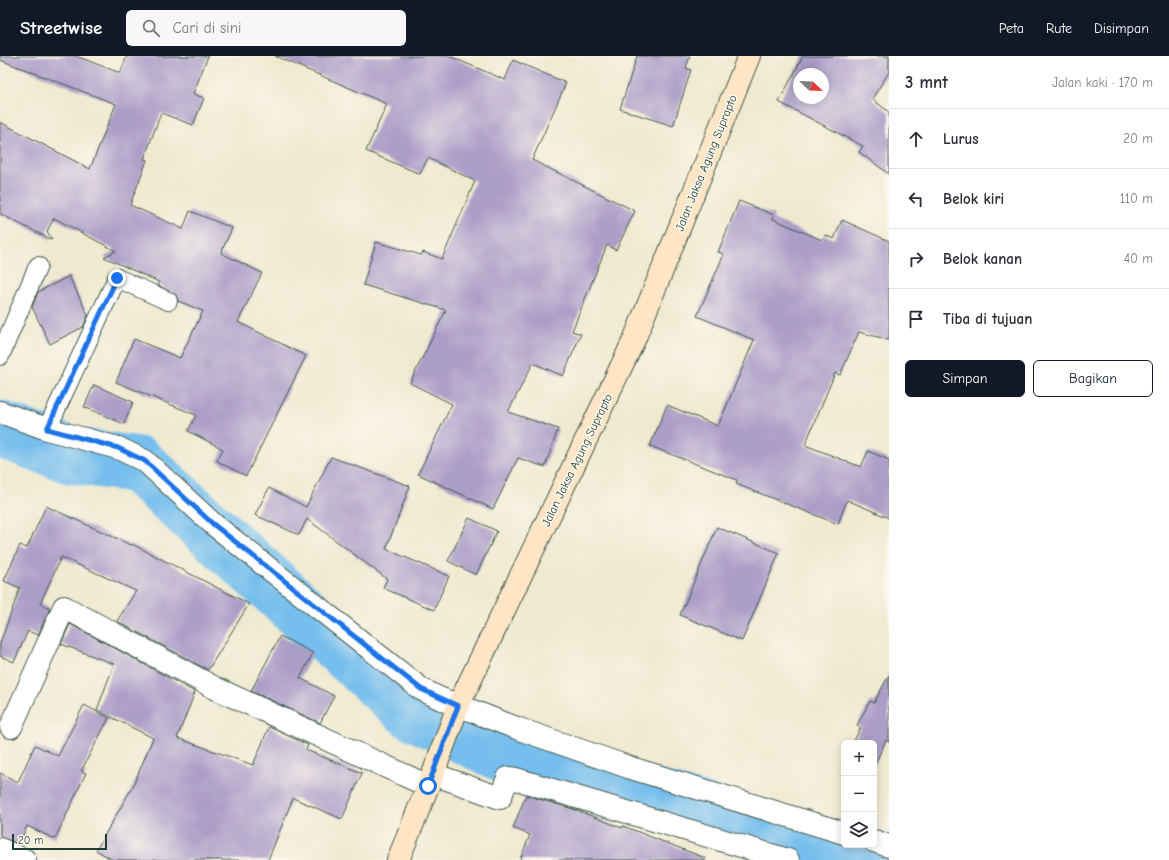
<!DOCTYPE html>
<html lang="id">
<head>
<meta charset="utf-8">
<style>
	body { margin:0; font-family:"Comic Neue",sans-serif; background:#f7f7f7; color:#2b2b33 }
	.controls { position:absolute; right:12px; bottom:12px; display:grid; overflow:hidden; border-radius:6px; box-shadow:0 2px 10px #0003 }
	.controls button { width:36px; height:36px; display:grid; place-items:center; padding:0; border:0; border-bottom:1px solid #e1e1e2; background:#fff; color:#2b2b33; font:20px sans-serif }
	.compass { position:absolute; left:793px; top:12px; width:36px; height:36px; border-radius:50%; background:#fff; box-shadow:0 2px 10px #0003; rotate:113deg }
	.scale { position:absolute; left:12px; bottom:10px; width:95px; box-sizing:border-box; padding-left:4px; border:2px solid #1f3d34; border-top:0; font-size:11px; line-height:14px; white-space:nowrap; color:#1f3d34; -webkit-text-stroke:3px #fbf7ec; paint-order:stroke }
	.stop { position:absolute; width:12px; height:12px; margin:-9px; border:3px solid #1a73e8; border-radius:50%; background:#fff }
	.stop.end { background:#1a73e8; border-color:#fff; box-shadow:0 1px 4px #0008 }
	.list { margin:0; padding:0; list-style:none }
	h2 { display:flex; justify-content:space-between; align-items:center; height:52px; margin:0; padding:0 16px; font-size:17px }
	h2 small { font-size:13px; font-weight:400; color:#7c7c81 }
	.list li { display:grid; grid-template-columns:26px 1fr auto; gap:12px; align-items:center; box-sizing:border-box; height:60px; padding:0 16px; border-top:1px solid #e1e1e2 }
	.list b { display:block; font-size:15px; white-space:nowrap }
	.list em { font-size:13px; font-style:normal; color:#7c7c81 }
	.actions { display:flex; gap:8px; padding:12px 16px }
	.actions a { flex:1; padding:9px 0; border:1px solid #111827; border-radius:6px; text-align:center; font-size:14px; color:#111827 }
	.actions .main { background:#111827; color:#fff }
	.icon { flex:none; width:22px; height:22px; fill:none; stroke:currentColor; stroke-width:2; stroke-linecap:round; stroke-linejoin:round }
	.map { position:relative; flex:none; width:889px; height:804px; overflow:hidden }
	header { display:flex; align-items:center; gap:24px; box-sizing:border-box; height:56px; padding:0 20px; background:#111827; color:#fff }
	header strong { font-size:19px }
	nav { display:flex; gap:22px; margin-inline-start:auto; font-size:14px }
	.search { width:280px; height:36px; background:#f7f7f7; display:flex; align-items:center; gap:10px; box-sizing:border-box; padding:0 14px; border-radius:6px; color:#7c7c81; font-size:15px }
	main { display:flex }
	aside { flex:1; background:#fff }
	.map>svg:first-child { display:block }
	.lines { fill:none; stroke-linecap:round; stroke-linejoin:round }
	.river { stroke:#74beed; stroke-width:57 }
	.building { fill:#ab9ec8; fill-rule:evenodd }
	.service-casing { stroke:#3e574b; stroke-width:20 }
	.pedestrian-casing { stroke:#3e574b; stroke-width:24 }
	.minor-casing { stroke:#3e574b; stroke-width:24 }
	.secondary-casing { stroke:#3e574b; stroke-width:24 }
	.service { stroke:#fff; stroke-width:18 }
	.pedestrian { stroke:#fff; stroke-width:22 }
	.minor { stroke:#fff; stroke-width:22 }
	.secondary { stroke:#fde5c5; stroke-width:22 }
	.route { stroke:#1a73e8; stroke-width:5 }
	.labels { text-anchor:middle; stroke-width:3; stroke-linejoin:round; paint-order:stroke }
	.street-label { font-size:12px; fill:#1f3d34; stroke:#fbf7ec }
</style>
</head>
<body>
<header>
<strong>Streetwise</strong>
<div class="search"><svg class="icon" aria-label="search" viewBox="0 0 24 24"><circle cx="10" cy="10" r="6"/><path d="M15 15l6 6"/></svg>Cari di sini</div>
<nav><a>Peta</a><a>Rute</a><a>Disimpan</a></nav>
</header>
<main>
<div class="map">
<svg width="889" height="804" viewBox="0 0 889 804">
	<rect width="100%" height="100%" fill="#fbf7ec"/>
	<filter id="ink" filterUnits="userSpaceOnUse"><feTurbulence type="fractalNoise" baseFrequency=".025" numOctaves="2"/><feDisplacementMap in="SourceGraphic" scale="8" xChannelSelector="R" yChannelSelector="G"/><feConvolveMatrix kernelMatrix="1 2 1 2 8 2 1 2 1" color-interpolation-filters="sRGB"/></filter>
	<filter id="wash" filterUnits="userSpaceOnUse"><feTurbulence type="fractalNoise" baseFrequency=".012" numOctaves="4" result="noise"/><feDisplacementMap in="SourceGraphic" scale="16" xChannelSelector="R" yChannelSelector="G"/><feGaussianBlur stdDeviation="0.9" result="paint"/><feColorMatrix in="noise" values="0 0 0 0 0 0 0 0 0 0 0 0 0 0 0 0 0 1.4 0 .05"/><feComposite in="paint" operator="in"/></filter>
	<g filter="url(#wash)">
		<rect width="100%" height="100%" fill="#efe9cf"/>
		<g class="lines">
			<polyline class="river" points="0,373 70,399 138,409 412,655 501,697 800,784 875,804"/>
		</g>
		<g id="blocks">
			<g class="building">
				<polygon points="0,0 76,0 120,17 127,0 208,0 193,38 204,42 193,69 161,57 144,103 147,104 130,149 183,173 190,155 232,172 221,197 262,217 238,266 306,300 246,420 217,405 223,393 188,375 196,359 116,326 134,283 180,302 203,255 178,245 176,239 158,229 159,226 104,201 116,195 54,162 47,175 52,184 0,158 0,66 90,113 116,48 0,4"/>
				<polygon points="275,0 449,0 505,24 513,4 566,27 532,104 635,155 616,194 607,189 572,275 581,278 563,320 533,307 508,356 558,373 545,411 518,402 493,453 418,418 452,348 410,327 446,254 363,229 376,186 421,199 423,196 442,203 475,125 428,102 420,118 366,95 387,48"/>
				<polygon points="637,0 690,0 686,12 691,14 673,70 620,53"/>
				<path d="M803,0H889V16L872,43L889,56V118L859,96L863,90L779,46ZM799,18H823V42H799Z"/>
				<polygon points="739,145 774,159 773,163 822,184 825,179 834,183 842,164 889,185 889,284 859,276 840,319 835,317 805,389 861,411 868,395 889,404 889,462 847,444 838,468 736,428 737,424 650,390 667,349 718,370 754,284 697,260 724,198 718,196"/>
				<polygon points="69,220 88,259 83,271 50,288 32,251 38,236"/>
				<polygon points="94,329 133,346 124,368 84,351"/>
				<polygon points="331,401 410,430 386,493 449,520 434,554 383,532 387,523 307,463 299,479 255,459 269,432 306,451"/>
				<polygon points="46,450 131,489 132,488 249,548 208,614 117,565 136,535 61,501 40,548 50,552 38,579 28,575 14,606 0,600 0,587 20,532 4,525 20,489 27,492"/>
				<polygon points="469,462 497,475 476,519 448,505"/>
				<polygon points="717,471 779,497 742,585 680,559"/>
				<polygon points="70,568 195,636 177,682 253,709 269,671 308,689 306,694 362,717 342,763 293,742 268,804 113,804 96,794 133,730 153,682 97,654 114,608 61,588"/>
				<polygon points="280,580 313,597 300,622 334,640 320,667 251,635"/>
				<polygon points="889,619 889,686 886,684 874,710 874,687 853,687 861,671 857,669 870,645 874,647"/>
				<polygon points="84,649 109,662 81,715 86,717 55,783 27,770 19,788 0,781 0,717 18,726 35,689 58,700"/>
				<polygon points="526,739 579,755 622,772 623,770 705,802 705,804 520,804 530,779 513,772"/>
			</g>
		</g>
	</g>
	<g filter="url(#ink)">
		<use href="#blocks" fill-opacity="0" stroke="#3e574b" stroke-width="1"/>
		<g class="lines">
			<g class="service-casing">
				<g id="service">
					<polyline points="0,300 38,210"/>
					<polyline points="47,373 117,222 168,245"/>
				</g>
			</g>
			<g class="pedestrian-casing">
				<polyline id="pedestrian" points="0,793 25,804"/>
			</g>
			<g class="minor-casing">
				<g id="minor">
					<polyline points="0,356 47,373 118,392 145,405 213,468 369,592 421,633 439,642 519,673 631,712 844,777"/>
					<polyline points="11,671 64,551 215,632 428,730"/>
					<polyline points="433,718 500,742 508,722 516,723 788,804"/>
					<polyline points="874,785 889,790"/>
				</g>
			</g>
			<g class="secondary-casing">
				<polyline id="secondary" points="398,804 433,718 458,650 634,284 749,0"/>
			</g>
			<use href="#service" class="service"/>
			<use href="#pedestrian" class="pedestrian"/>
			<use href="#minor" class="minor"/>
			<use href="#secondary" class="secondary"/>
		</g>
	</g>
	<g class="lines" filter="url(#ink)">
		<polyline class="route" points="117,222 47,373 118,392 145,405 213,468 369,592 421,633 458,650 428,730"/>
	</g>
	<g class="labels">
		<g class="street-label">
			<text transform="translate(706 107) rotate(-68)" y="4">Jalan Jaksa Agung Suprapto</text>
			<text transform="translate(577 404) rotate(-64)" y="4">Jalan Jaksa Agung Suprapto</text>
		</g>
	</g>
</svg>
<div class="controls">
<button>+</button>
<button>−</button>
<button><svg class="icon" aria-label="layers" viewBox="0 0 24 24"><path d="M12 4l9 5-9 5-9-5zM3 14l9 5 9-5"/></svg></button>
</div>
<svg class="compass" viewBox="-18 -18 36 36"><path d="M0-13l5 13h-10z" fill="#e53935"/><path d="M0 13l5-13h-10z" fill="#7c7c81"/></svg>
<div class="scale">20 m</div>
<div class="stop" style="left:428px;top:730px"></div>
<div class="stop end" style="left:117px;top:222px"></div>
</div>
<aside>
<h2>3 mnt<small>Jalan kaki · 170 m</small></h2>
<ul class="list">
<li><svg class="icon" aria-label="ahead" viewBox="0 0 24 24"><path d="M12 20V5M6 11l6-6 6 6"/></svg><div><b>Lurus</b></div><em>20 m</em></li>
<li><svg class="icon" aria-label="left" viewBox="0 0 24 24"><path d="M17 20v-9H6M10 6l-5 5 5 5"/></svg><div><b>Belok kiri</b></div><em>110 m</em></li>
<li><svg class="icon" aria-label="right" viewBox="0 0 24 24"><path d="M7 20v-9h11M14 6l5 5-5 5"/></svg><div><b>Belok kanan</b></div><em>40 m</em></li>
<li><svg class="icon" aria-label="arrive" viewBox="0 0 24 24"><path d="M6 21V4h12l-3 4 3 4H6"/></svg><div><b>Tiba di tujuan</b></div></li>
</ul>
<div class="actions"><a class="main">Simpan</a><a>Bagikan</a></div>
</aside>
</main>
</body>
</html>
